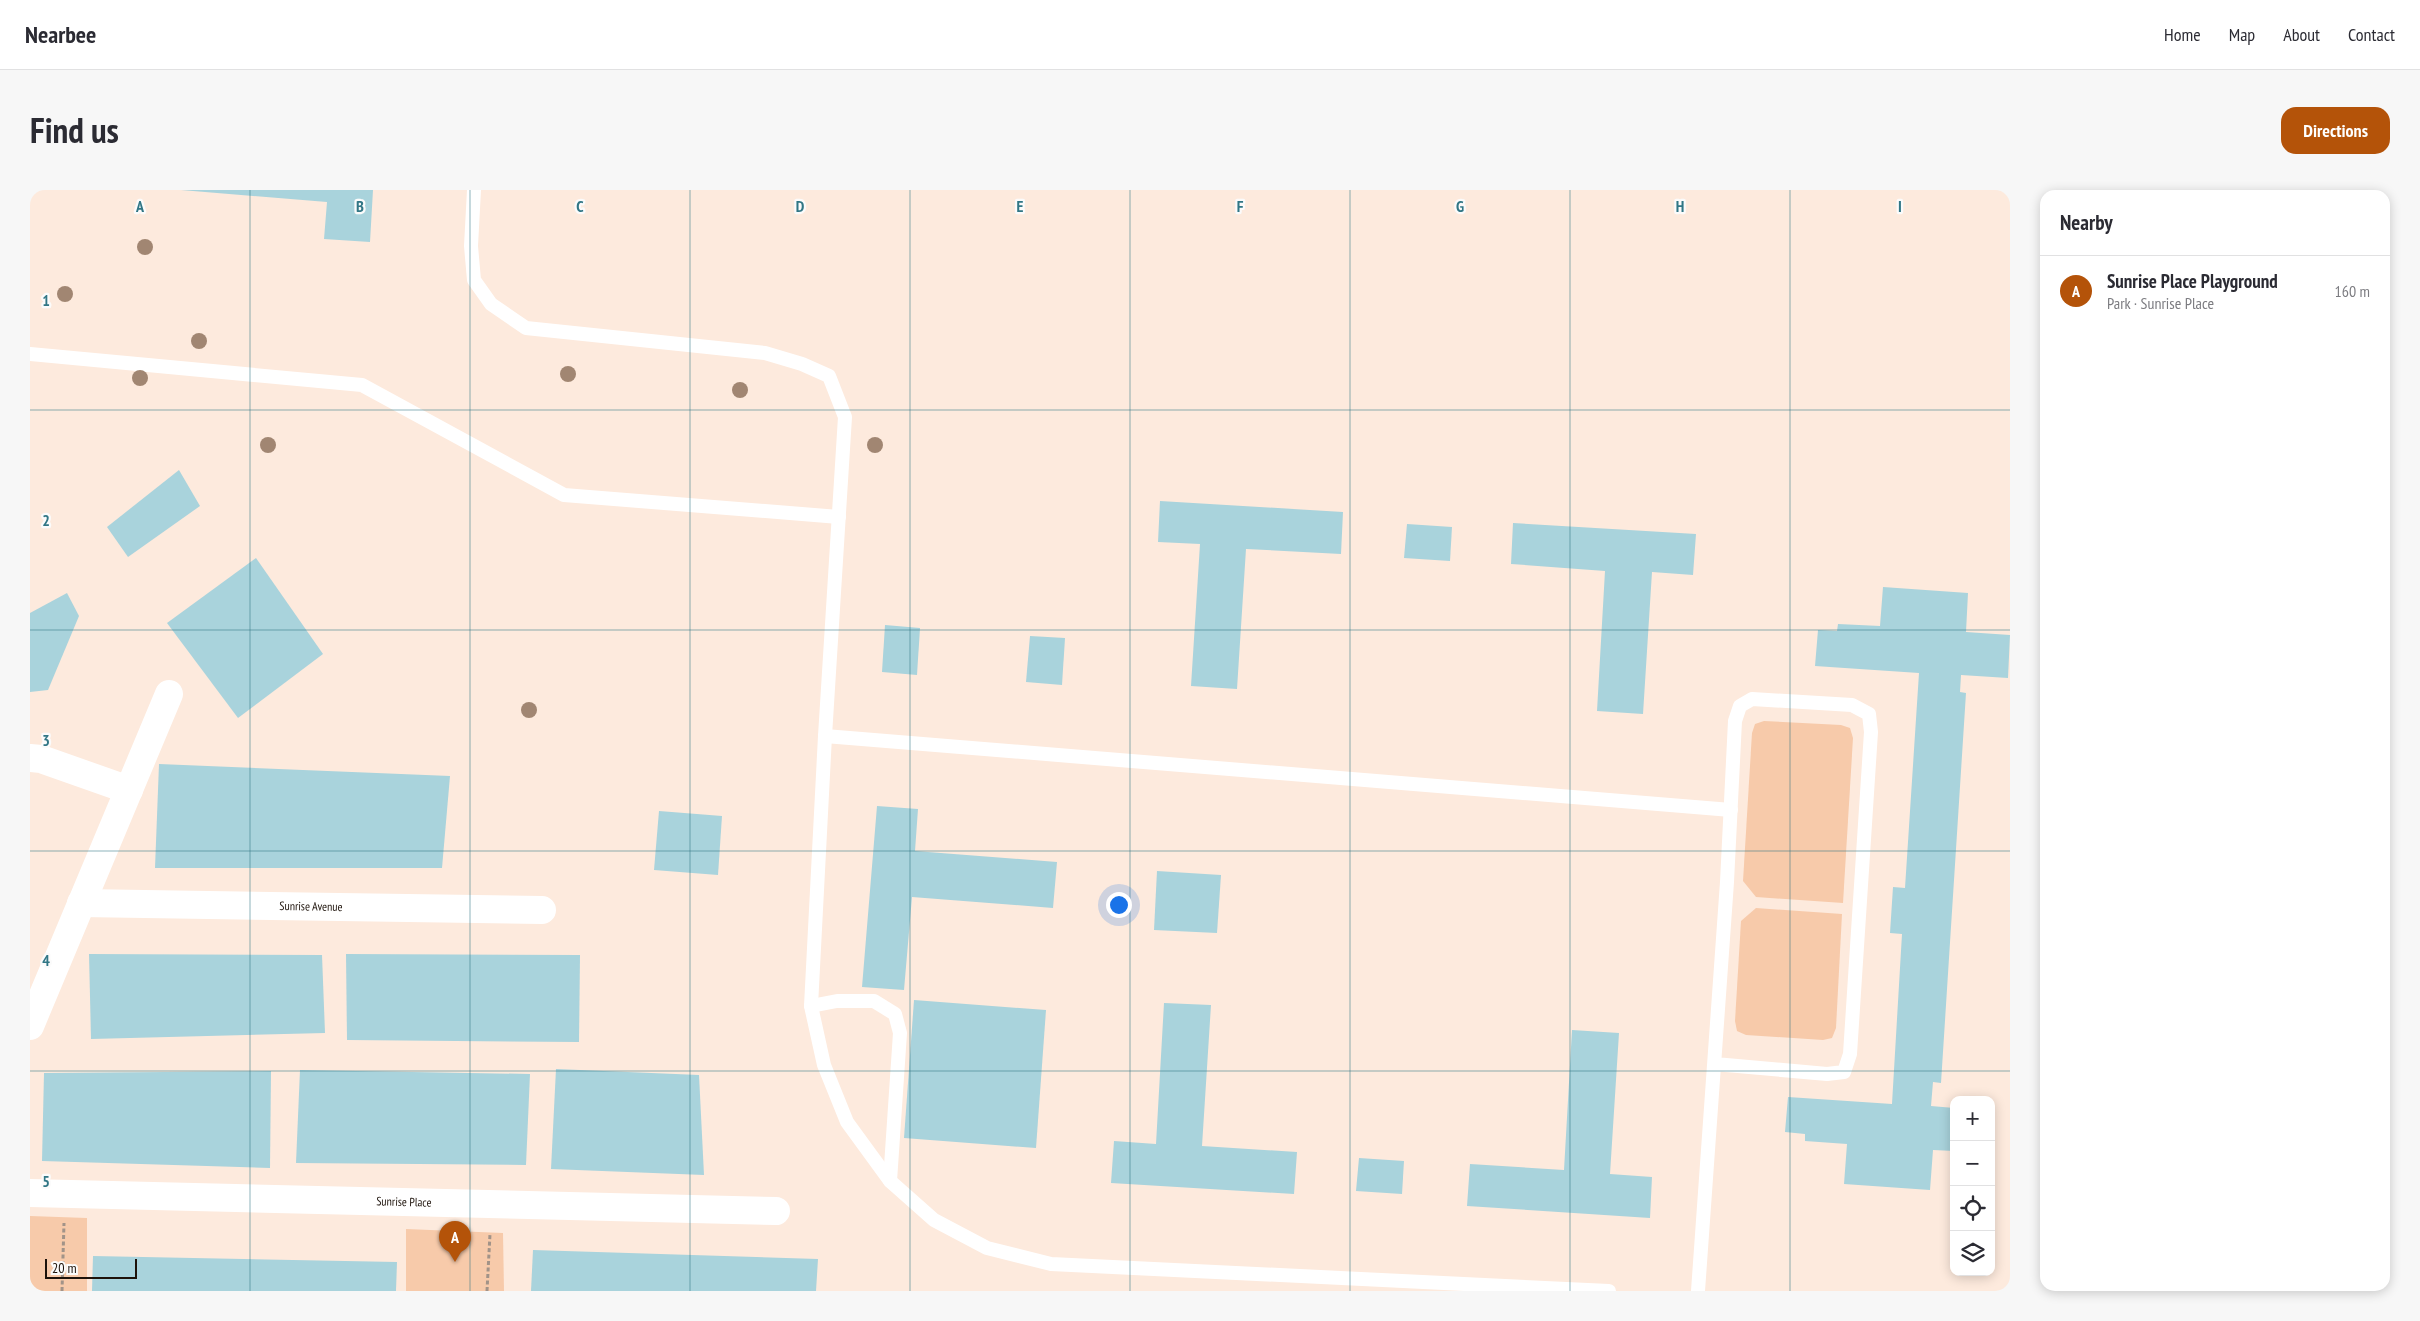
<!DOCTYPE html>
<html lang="en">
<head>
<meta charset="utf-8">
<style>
	body { margin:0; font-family:"PT Sans Narrow",sans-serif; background:#f7f7f7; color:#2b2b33 }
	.controls { position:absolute; right:15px; bottom:15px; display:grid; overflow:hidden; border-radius:10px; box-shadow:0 2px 12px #0003 }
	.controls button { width:45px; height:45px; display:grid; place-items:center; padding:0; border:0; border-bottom:1px solid #e1e1e2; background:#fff; color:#2b2b33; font:25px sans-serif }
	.scale { position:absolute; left:15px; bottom:12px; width:92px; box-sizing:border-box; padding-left:5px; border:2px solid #1d120a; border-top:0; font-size:14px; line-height:18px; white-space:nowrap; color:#1d120a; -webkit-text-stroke:4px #fbfbfb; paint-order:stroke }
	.you { position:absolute; left:1088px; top:714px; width:18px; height:18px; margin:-12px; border:4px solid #fff; border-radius:50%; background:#1a73e8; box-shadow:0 0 0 8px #1a73e833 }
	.badge { display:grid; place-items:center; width:32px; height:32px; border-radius:50%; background:#b45309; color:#fff; font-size:16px; font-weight:700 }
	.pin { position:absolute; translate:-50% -41px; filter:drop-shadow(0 1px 2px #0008) }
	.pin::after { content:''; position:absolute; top:26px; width:18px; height:15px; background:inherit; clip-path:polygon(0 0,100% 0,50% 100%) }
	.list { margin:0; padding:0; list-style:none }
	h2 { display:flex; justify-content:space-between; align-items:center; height:65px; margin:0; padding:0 20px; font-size:21px }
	h2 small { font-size:16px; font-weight:400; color:#7c7c81 }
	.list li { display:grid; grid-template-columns:32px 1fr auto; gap:15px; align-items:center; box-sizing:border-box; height:70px; padding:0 20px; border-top:1px solid #e1e1e2 }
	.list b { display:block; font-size:19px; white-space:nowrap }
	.list p { margin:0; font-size:16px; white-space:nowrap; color:#7c7c81 }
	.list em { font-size:16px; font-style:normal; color:#7c7c81 }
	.icon { flex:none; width:28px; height:28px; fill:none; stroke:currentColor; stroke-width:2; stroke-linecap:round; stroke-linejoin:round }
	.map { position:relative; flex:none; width:1980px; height:1101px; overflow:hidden; border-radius:15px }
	header { display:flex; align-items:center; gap:30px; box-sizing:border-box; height:70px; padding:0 25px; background:#fff; border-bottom:1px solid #e1e1e2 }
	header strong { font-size:24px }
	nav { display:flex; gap:28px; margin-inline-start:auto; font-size:18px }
	.intro { display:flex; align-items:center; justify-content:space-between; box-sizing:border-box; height:120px; padding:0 30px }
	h1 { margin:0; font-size:35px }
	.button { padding:12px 22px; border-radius:15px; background:#b45309; color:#fff; font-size:18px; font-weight:700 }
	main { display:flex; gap:30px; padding:0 30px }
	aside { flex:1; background:#fff; border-radius:15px; box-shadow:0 2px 12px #0003 }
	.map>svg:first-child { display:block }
	.green { fill:#f7caaa }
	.building { fill:#a9d3dc }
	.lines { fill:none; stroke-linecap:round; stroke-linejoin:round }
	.path { stroke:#a29388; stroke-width:3; stroke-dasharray:4 2.5; stroke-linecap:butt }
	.lane { stroke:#fff; stroke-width:14 }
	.street { stroke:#fff; stroke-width:28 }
	.tree { fill:#a18672 }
	.grid { fill:none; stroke:#317685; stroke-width:1; stroke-opacity:0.55 }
	.labels { text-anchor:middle; stroke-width:4.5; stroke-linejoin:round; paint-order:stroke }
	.street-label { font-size:12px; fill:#1d120a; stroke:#fbfbfb }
	.grid-label { font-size:16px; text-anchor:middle; font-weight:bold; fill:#317685; stroke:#fbfbfb; stroke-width:4.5; stroke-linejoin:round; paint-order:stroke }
</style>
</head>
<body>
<header>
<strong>Nearbee</strong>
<nav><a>Home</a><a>Map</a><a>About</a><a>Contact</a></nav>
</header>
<div class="intro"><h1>Find us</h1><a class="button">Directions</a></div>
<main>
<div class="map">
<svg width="1980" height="1101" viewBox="0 0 1980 1101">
	<rect width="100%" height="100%" fill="#fdeadd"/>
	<g class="green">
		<polygon points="1734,531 1811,535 1820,538 1823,548 1813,713 1726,707 1713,691 1722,543 1725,534"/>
		<polygon points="1726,718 1812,724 1806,838 1802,848 1793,850 1716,845 1707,841 1705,831 1711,731"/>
		<polygon points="0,1026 57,1028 57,1101 0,1101"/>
		<polygon points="376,1039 473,1043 474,1101 376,1101"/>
	</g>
	<g class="building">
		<polygon points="151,0 343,0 340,52 294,49 297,12"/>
		<polygon points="149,280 170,316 98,367 77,337"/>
		<polygon points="1130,311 1313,322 1311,364 1216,359 1207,499 1161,496 1170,354 1128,352"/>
		<polygon points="1483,333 1666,344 1663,385 1622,382 1613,524 1567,521 1575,381 1481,374"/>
		<polygon points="1377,334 1422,337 1420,371 1374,368"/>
		<polygon points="226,368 293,464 208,528 137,433"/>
		<polygon points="1853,397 1938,403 1936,442 1980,445 1978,488 1931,485 1930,502 1936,503 1911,893 1903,892 1901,916 1924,918 1924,961 1903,960 1900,1000 1814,994 1817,954 1775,951 1775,944 1755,942 1758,907 1862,914 1872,744 1860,743 1863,697 1875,698 1889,483 1785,476 1788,440 1807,441 1808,434 1850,436"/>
		<polygon points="37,403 49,426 18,500 0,502 0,423"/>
		<polygon points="855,435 890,438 887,485 852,482"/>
		<polygon points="1000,446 1035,448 1032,495 996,492"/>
		<polygon points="129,574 420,586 412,678 125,678"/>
		<polygon points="847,616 888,619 885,661 1027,672 1023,718 882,707 874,800 832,797"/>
		<polygon points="629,621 692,626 688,685 624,680"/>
		<polygon points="1127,681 1191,685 1187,743 1124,740"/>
		<polygon points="59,764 292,765 295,843 61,849"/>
		<polygon points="316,764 550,765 549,852 317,850"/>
		<polygon points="884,810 1016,820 1006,958 874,948"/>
		<polygon points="1134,813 1181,815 1172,956 1267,962 1264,1004 1081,993 1084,951 1126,954"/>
		<polygon points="1542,840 1589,843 1580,984 1622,987 1620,1028 1437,1016 1440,974 1534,980"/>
		<polygon points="526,879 669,885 674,985 521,979"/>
		<polygon points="270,880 500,884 496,975 266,973"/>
		<polygon points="241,881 240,978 12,971 14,883"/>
		<polygon points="1329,968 1374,971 1372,1004 1326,1001"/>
		<polygon points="503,1060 788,1069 786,1101 501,1101"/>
		<polygon points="63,1066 367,1072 366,1101 62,1101"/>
	</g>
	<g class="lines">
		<g class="path">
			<polyline points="32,1101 34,1033"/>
			<polyline points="457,1101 460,1044"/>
		</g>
		<g class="lane">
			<polyline points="444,0 441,56 444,90 461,114 496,138 735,163 772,174 799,186 815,227 795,546 781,816 794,875 817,932 860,991 904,1030 957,1058 1021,1074 1579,1101"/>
			<polyline points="0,164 332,195 534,305 809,327"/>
			<polyline points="795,546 1701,620"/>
			<polyline points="781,816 807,811 844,811 865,824 870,843 860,991"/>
			<polyline points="1668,1101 1697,692 1705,531 1710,516 1722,509 1822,515 1839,524 1841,542 1820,864 1814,882 1797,884 1685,874"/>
		</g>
		<g class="street">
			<polyline points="0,568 11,569 99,600"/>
			<path id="s1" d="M51,713L512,720"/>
			<polyline points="0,836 139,504"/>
			<path id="s2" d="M0,1003L746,1021"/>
		</g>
	</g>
	<g class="tree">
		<circle cx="115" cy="57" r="8"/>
		<circle cx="35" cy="104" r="8"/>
		<circle cx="169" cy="151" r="8"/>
		<circle cx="538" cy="184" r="8"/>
		<circle cx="110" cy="188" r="8"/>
		<circle cx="710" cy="200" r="8"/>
		<circle cx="238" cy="255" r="8"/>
		<circle cx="845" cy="255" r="8"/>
		<circle cx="499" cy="520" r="8"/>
	</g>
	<path class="grid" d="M220,0V1101M440,0V1101M660,0V1101M880,0V1101M1100,0V1101M1320,0V1101M1540,0V1101M1760,0V1101M0,220H1980M0,440H1980M0,661H1980M0,881H1980"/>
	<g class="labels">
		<g class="street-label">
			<text dy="4" stroke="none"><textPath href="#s1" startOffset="230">Sunrise Avenue</textPath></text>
			<text dy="4" stroke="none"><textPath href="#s2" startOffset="374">Sunrise Place</textPath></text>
		</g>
	</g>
	<g class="grid-label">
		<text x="110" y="22">A</text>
		<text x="330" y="22">B</text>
		<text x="550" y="22">C</text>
		<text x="770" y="22">D</text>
		<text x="990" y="22">E</text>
		<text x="1210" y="22">F</text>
		<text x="1430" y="22">G</text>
		<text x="1650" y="22">H</text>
		<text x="1870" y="22">I</text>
		<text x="16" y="116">1</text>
		<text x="16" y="336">2</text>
		<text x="16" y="556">3</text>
		<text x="16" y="776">4</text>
		<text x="16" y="997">5</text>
	</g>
</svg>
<div class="controls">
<button>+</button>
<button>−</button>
<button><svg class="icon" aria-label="locate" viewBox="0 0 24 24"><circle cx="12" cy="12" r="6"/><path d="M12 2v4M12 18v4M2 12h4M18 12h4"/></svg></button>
<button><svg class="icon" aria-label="layers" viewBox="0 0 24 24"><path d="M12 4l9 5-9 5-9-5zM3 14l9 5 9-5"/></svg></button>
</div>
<div class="scale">20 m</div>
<div class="you"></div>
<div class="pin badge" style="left:425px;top:1072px">A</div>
</div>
<aside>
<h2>Nearby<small></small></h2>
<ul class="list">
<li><span class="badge">A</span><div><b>Sunrise Place Playground</b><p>Park · Sunrise Place</p></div><em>160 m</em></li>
</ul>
</aside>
</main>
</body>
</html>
